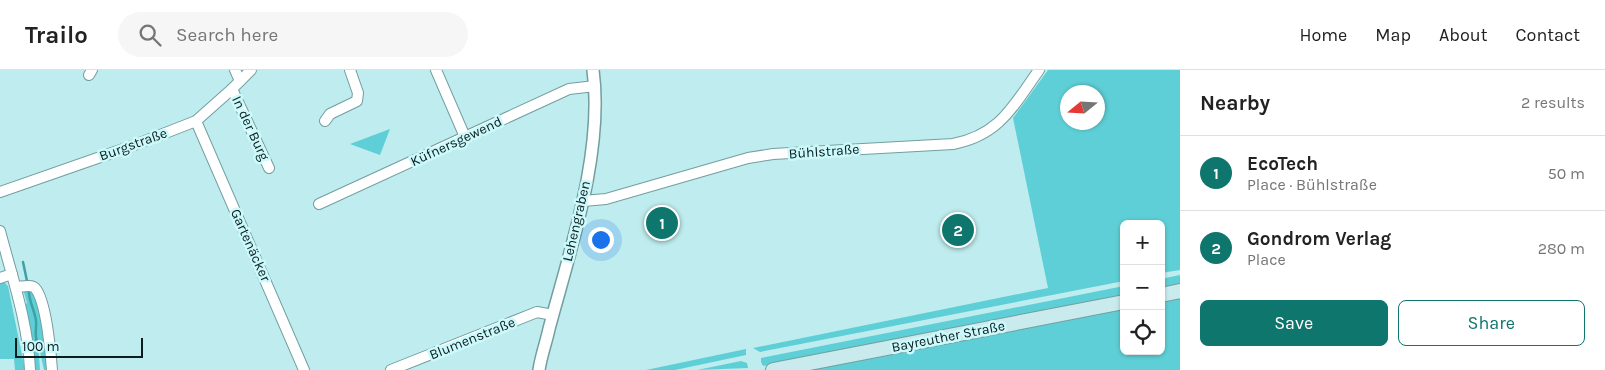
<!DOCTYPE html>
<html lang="en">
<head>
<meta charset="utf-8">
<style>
	body { margin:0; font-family:Karla,sans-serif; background:#f6f6f6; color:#222 }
	.controls { position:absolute; right:15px; bottom:15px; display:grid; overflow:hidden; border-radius:8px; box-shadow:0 1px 4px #0004 }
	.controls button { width:45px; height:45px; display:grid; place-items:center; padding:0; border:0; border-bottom:1px solid #e0e0e0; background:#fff; color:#222; font:25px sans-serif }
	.compass { position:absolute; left:1060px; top:15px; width:45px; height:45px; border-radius:50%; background:#fff; box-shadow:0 1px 4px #0004; rotate:252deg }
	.scale { position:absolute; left:15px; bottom:12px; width:128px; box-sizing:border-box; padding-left:5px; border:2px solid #0c1d1e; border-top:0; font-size:14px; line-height:18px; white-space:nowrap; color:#0c1d1e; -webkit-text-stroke:4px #ccf9fb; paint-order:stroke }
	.you { position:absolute; left:600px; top:169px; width:18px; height:18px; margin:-12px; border:4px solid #fff; border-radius:50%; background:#1a73e8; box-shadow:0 0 0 8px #1a73e833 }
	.badge { display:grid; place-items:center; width:32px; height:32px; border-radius:50%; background:#0f766e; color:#fff; font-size:16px; font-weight:700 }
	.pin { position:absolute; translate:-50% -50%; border:2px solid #fff; box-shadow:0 1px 5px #0006 }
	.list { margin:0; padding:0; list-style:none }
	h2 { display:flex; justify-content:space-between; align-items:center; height:65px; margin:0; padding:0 20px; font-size:21px }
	h2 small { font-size:16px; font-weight:400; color:#767676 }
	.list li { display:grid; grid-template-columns:32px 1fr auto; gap:15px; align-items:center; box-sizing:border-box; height:75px; padding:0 20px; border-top:1px solid #e0e0e0 }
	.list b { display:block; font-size:19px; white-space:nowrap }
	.list p { margin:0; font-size:16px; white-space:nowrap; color:#767676 }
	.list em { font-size:16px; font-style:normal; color:#767676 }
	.actions { display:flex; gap:10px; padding:15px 20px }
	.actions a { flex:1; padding:11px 0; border:1px solid #0f766e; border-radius:8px; text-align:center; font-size:18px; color:#0f766e }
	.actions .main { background:#0f766e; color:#fff }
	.icon { flex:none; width:28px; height:28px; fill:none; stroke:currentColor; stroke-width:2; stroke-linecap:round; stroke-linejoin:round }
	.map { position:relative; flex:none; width:1180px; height:300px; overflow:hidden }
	header { display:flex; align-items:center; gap:30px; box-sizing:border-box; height:70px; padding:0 25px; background:#fff; border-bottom:1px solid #e0e0e0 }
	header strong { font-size:24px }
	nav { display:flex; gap:28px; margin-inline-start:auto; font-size:18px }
	.search { width:350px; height:45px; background:#f6f6f6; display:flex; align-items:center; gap:12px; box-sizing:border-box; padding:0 18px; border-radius:28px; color:#767676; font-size:19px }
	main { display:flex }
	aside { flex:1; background:#fff }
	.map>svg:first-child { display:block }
	.green { fill:#5ecfd6; fill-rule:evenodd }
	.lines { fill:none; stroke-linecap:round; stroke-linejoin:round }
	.stream { stroke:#3fa0a6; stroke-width:2.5 }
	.minor-casing { stroke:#739ea0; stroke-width:12 }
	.tertiary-casing { stroke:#739ea0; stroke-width:14 }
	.secondary-casing { stroke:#739ea0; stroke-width:16 }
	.minor { stroke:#fff; stroke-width:10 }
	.tertiary { stroke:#fff; stroke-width:11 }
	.secondary { stroke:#caebed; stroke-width:14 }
	.labels { text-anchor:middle; stroke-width:5; stroke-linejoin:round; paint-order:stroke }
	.street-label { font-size:14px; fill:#0c1d1e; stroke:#ccf9fb }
</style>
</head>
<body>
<header>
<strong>Trailo</strong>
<div class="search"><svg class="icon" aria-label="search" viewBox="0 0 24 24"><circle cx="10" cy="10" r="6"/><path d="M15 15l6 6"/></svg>Search here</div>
<nav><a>Home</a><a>Map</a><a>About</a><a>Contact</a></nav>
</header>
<main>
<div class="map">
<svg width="1180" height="300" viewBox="0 0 1180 300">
	<rect width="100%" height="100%" fill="#bfecee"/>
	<g class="green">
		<path d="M1048,0H1180V200L1161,203V154H1124V211L760,282L753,278L1048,218L1013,48ZM1068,22H1098V52H1068Z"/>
		<polygon points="390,59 380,85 350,74"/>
		<polygon points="1180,205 1180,216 1161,220 1161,209"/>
		<polygon points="3,211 8,216 25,300 15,300 14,289 0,289 0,212"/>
		<polygon points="1124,216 1124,227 763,296 761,292 761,288"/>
		<polygon points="23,219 32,221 39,231 51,300 44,300 38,273 40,300 35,300 32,267 24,235 27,233"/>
		<polygon points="1180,226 1180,300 800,300 1124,237 1124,281 1161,281 1161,230"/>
		<polygon points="746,279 746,285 675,300 646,300"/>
		<polygon points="741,291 747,293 748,298 697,300"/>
	</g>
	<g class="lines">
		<g class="stream">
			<polyline points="23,192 27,211"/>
			<path d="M29,222C29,232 35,241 36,251C37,258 34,263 37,272"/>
		</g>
		<g class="minor-casing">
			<g id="minor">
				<polyline points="235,0 240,11"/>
				<polyline points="436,0 465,67"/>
				<polyline points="89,5 92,0"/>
				<polyline points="232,19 269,98"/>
				<polyline points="196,51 304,300"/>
				<polyline points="325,51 330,44 357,31 358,23 350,0"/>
				<polyline points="0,122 132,76 196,51 232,19 251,0"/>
				<path d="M583,131L606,129L748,88L773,84L953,74C1000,65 1013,36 1039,0"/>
				<polyline points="319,134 569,19 595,16"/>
				<path d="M0,161C12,207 28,252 30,300"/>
				<polyline points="0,208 12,204"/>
				<path d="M16,217C21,217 31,214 35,218C46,230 51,283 52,300"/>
				<polyline points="391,300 537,242 553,245"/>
			</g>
		</g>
		<g class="tertiary-casing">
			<path id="tertiary" d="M539,300C541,286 546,273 549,259C570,180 604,82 593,0"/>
		</g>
		<g class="secondary-casing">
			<g id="secondary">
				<polyline points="1161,225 1180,221"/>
				<polyline points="773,300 1124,232"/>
			</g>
		</g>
		<use href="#minor" class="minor"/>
		<use href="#tertiary" class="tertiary"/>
		<use href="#secondary" class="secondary"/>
	</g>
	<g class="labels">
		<g class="street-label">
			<text transform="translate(251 58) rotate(65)" y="5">In der Burg</text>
			<text transform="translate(456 71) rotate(-25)" y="5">Küfnersgewend</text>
			<text transform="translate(133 74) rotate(-20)" y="5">Burgstraße</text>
			<text transform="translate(824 81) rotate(-4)" y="5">Bühlstraße</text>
			<text transform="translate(576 151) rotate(-77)" y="5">Lehengraben</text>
			<text transform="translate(251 175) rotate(66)" y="5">Gartenäcker</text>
			<text transform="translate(948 266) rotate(-11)" y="5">Bayreuther Straße</text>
			<text transform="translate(472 268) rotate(-22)" y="5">Blumenstraße</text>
		</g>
	</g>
</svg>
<div class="controls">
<button>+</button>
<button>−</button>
<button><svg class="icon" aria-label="locate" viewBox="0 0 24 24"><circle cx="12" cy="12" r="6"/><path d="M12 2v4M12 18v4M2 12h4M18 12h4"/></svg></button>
</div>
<svg class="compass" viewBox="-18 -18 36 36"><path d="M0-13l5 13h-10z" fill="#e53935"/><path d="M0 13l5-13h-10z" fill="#767676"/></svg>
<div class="scale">100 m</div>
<div class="you"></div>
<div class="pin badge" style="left:662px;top:153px">1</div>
<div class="pin badge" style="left:958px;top:160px">2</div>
</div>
<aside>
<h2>Nearby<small>2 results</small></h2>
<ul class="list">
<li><span class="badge">1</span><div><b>EcoTech</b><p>Place · Bühlstraße</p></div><em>50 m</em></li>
<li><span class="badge">2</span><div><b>Gondrom Verlag</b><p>Place</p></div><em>280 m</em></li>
</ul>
<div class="actions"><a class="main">Save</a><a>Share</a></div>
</aside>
</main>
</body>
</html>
